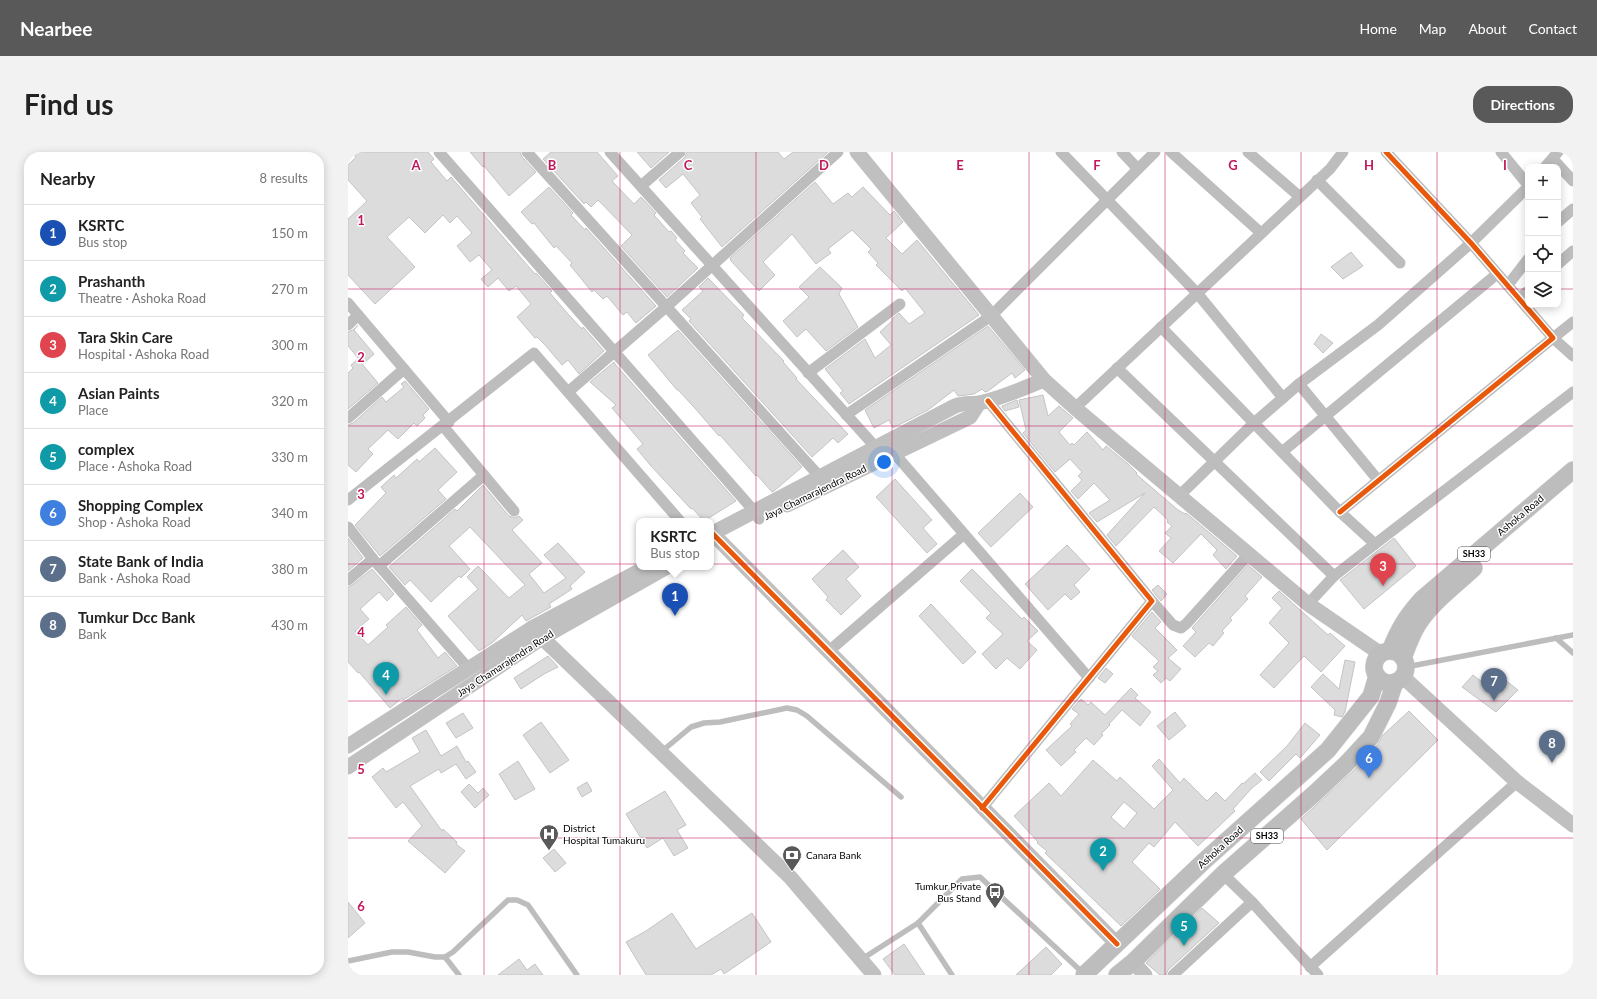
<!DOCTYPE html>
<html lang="en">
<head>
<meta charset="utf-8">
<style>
	body { margin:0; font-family:Lato,sans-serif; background:#f2f2f2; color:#222 }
	.controls { position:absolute; right:12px; top:12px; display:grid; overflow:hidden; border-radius:8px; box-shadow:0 2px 10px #0003 }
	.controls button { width:36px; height:36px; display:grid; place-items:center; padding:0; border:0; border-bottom:1px solid #e0e0e0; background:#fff; color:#222; font:20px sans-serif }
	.you { position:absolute; left:536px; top:310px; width:14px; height:14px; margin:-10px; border:3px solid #fff; border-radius:50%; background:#1a73e8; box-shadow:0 0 0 6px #1a73e833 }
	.badge { display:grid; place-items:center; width:26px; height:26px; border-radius:50%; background:#595959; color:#fff; font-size:13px; font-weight:700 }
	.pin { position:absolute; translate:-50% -33px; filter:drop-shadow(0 1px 2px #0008) }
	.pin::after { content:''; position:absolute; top:21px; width:14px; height:12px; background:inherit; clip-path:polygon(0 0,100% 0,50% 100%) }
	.popup { position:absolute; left:288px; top:366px; width:78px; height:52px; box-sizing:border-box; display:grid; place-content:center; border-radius:8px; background:#fff; filter:drop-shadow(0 1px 3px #0005); font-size:13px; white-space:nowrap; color:#767676 }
	.popup b { font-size:15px; color:#222 }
	.popup::after { content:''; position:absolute; left:50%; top:100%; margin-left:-8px; border:8px solid transparent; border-top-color:#fff }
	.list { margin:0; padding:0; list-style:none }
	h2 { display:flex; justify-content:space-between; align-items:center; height:52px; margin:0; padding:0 16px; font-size:17px }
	h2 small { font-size:13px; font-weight:400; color:#767676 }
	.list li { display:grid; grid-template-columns:26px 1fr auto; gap:12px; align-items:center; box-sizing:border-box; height:56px; padding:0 16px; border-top:1px solid #e0e0e0 }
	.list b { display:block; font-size:15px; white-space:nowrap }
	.list p { margin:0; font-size:13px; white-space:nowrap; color:#767676 }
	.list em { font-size:13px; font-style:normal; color:#767676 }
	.icon { flex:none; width:22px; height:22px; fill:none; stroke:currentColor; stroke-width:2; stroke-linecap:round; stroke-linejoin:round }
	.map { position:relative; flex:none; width:1225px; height:823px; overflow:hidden; border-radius:16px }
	header { display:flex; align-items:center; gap:24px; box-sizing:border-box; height:56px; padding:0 20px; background:#595959; color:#fff }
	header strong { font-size:19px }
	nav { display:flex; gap:22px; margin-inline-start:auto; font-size:14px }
	.intro { display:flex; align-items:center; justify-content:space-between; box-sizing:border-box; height:96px; padding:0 24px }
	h1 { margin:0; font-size:28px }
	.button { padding:10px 18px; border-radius:16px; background:#595959; color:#fff; font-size:14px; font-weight:700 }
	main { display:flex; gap:24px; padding:0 24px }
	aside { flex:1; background:#fff; border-radius:16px; box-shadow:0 2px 10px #0003 }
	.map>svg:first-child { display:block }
	.building { fill:#dcdcdc; stroke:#c4c4c4; fill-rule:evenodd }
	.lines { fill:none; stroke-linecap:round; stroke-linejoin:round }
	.primary-casing { stroke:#dbdbdb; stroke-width:18 }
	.lane { stroke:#bdbdbd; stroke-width:5.5 }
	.street { stroke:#bdbdbd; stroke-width:11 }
	.secondary { stroke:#c0c0c0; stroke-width:15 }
	.primary { stroke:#bdbdbd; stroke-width:17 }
	.cycleway-casing { stroke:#fff; stroke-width:8 }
	.cycleway { stroke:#e8590c; stroke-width:5 }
	.grid { fill:none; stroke:#c2185b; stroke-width:1; stroke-opacity:0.55 }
	.labels { text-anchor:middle; stroke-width:3; stroke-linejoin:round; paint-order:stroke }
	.shield { fill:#fff; stroke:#4c4c4c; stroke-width:1 }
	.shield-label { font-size:9px; font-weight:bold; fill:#000 }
	.street-label { font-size:10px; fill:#000; stroke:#fff }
	.poi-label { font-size:10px; fill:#000; stroke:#fff; text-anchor:start }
	.grid-label { font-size:13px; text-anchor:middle; font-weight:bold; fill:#c2185b; stroke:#fff; stroke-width:3; stroke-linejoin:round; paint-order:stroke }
</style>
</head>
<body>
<header>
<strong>Nearbee</strong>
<nav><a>Home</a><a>Map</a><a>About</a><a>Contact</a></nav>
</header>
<div class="intro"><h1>Find us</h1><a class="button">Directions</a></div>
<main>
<aside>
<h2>Nearby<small>8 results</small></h2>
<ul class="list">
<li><span class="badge" style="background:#1a4fb4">1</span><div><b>KSRTC</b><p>Bus stop</p></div><em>150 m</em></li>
<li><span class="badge" style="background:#0f9aa8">2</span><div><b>Prashanth</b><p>Theatre · Ashoka Road</p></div><em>270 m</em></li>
<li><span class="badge" style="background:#e0444e">3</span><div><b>Tara Skin Care</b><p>Hospital · Ashoka Road</p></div><em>300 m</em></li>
<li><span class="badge" style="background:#0f9aa8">4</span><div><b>Asian Paints</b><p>Place</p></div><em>320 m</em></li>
<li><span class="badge" style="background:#0f9aa8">5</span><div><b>complex</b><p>Place · Ashoka Road</p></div><em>330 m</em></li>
<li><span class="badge" style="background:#3f7fe0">6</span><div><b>Shopping Complex</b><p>Shop · Ashoka Road</p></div><em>340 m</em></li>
<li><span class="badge" style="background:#5c6f8a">7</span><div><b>State Bank of India</b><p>Bank · Ashoka Road</p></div><em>380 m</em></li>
<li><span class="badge" style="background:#5c6f8a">8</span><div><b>Tumkur Dcc Bank</b><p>Bank</p></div><em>430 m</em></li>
</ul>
</aside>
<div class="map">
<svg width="1225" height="823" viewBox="0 0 1225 823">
	<rect width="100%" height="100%" fill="#fff"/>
	<g class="building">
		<polygon points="4,0 80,0 86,7 83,10 99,29 103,25 187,122 188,121 204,139 202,141 220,162 234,177 235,175 256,199 231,222 220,208 214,213 198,194 189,185 187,186 169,165 183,152 168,134 161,139 150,126 140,135 133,127 144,118 131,103 122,110 109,94 124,81 109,64 102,71 95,63 77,81 61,65 39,85 67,115 27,152 0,123 0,67 19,49 0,28 0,13 8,5"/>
		<polygon points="122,0 172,0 174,5 188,20 161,44 136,14 135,15"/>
		<polygon points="203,0 249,0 270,24 264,29 286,52 293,45 308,61 306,63 321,80 323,79 329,86 327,88 337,99 335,101 350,116 319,145 273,94 284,83 250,48 243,55 238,50 236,52 195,7"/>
		<polygon points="289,0 321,0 303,16"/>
		<polygon points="339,0 430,0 436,7 445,0 480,0 374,95 352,67 354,65 343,51 352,43 335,22 318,36 311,28 337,5"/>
		<polygon points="467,30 485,52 500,41 504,45 515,35 542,63 546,59 555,70 538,86 554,102 569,88 631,163 501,252 492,241 495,239 477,217 517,187 527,206 543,193 532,180 545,168 544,167 551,161 561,172 577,161 557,136 554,139 528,113 530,111 520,100 523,97 504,78 480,97 483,101 468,112 444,82 415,110 427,123 411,139 383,109 382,106"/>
		<polygon points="201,35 225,61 223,63 237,78 238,76 308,154 288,171 279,160 275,163 259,144 255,147 246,138 244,140 222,113 224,111 208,94 206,96 186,71 184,72 173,60"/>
		<polygon points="1003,100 1015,114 995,127 983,115"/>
		<polygon points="472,115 494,136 491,142 510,175 478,199 458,177 449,185 435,169 461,145 451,135"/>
		<polygon points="360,126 396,163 394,166 436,209 435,210 449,226 448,227 500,282 490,291 485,286 464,305 341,169 343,167 334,158 355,139 351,135"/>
		<polygon points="10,173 6,178 26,202 15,212 0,194 0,180 5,178"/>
		<polygon points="640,174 677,218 667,226 664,221 640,239 637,240 634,237 626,242 610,244 606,238 580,258 545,276 541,268 526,276 517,258"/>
		<polygon points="330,178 454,315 426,339 424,340 409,323 408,324 372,283 371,284 345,254 330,238 329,238 300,203"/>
		<polygon points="973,182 985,191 975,201 966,192"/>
		<polygon points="10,207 30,231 0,257 0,221 5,216 3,213"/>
		<polygon points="266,210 267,212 388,349 356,369 344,356 343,357 303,314 289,297 295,292 264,256 268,253 242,230"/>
		<polygon points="57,229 81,257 75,263 77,266 69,274 66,271 50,287 40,278 20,297 25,302 8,320 0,313 0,273 5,271 34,245 38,250 56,235 53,232"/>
		<polygon points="695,243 700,264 711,254 725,266 711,280 722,293 724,291 726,293 739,280 755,298 758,294 780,312 789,321 788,322 830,358 837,362 838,361 889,404 878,417 865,403 869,398 853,382 825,411 811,399 823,386 817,381 824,374 819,370 820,368 806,355 768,394 759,383 797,341 749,370 741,361 762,348 746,331 730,347 723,339 734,328 730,324 734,320 722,307 707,320 675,281 678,278 671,248"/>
		<polygon points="669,248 671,255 657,259 654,255 654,254"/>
		<polygon points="87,296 109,320 90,338 98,347 32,404 7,373 38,341 33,335 46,323 48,326 69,307 71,310"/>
		<polygon points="547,327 584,368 575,376 589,392 579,401 528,345"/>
		<polygon points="135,333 161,364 167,366 171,364 175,368 164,378 194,411 181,422 196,441 218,426 196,403 210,391 237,420 222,434 224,437 201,452 203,455 178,469 174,463 144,491 131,499 100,464 130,437 119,425 130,414 161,446 177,433 122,375 101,394 122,417 113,426 111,424 83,450 62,428 57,433 41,415 107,357 109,359"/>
		<polygon points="672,341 685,355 643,395 630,381"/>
		<polygon points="0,386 15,406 0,419"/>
		<polygon points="1046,386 1068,414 1016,457 992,428"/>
		<polygon points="719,393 742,417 726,433 732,440 723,448 717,442 700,458 677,432"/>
		<polygon points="495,398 511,415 498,427 513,444 493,463 478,448 480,445 464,427"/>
		<polygon points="900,413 914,425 897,444 900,447 882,466 884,468 874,479 876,481 865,494 861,491 847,505 835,494 848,480 844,476"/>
		<polygon points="24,417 46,442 39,449 31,440 12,457 21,467 7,479 20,493 40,475 38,473 58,455 74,473 69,478 90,506 97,500 109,514 55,548 54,546 42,556 11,520 10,521 0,510 0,435 4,433"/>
		<polygon points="624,417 674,467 676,465 690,479 679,489 689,498 672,517 659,506 648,517 634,502 655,482 638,466 643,461 612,429"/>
		<polygon points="810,433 819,442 813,449 804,438"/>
		<polygon points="931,439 980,483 982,481 997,494 973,520 956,504 926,536 912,523 941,491 921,471 934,456 924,446"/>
		<polygon points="583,452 628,500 615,512 571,464"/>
		<polygon points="804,460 813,470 807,476 829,498 820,506 833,517 822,529 818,526 813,531 805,523 810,519 805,515 811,509 784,484"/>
		<polygon points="200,504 210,515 196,522 173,537 166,526"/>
		<polygon points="997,508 1007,510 997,560 994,565 986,563 987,558 963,535 975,522 991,537"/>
		<polygon points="758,516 765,522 757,531 750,526"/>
		<polygon points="1143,517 1170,538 1148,560 1114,535 1125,523 1134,530"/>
		<polygon points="783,536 790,543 787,546 803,560 792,574 774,558 761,572 762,573 753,582 755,583 746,593 738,586 726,598 728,600 713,614 698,598 724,574 722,572 731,562 724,557 733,547 740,553 743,550 757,563"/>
		<polygon points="1061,559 1090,588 979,698 953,667 1005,619 1030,592 1034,584"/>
		<polygon points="827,560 838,574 821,588 809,574"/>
		<polygon points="115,561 125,576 108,586 98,571"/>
		<polygon points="193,570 221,608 202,621 175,583"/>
		<polygon points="957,571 972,583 952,606 948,602 921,629 912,620 939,594"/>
		<polygon points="78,578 93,604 109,594 118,610 120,609 128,620 118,627 108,612 93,621 91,617 62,634 94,679 95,677 109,690 108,692 117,699 97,721 60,689 74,674 55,650 48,656 24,625 35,616 38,620 72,600 64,586"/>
		<path d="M811,607L832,631L836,626L859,649L868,640L877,649L894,631L895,632L907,621L914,628L904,636L885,657L887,659L850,694L827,670L806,695L801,691L784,710L812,737L773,774L697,701L699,699L689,691L690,690L666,664L701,631L713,644L745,608L769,629L772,625L806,657L825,638L804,614ZM776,650L789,661L776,677L763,665Z"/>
		<polygon points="170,609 187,637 167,648 151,622"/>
		<polygon points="239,630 244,639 234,645 229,636"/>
		<polygon points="121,632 130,641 135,636 141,643 127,656 113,640"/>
		<polygon points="317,639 338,673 329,678 340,696 326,704 315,686 299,696 278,662"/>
		<polygon points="206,697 218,711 207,720 195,706"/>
		<polygon points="0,750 17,771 0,786"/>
		<polygon points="854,756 871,771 820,818 818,823 812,823 798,811"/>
		<polygon points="324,761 348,797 404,761 423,790 376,822 373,817 363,823 298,823 278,790 298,779"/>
		<polygon points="556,792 577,823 547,823 535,807"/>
		<polygon points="698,795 714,812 703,823 668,823"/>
		<polygon points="171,807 179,818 187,812 195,823 150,823"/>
	</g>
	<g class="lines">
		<g class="primary-casing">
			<g id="primary">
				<path d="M1042,499C1051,476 1058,465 1074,447L1225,318"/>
				<circle cx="1042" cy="515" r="16"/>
				<path d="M1055,506C1059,496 1063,484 1069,474C1083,451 1107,434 1126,416"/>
				<polyline points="736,823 856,709 980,598 1023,544 1029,524"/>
				<polyline points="769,823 785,810 875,722 967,641 998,612 1023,585 1040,551 1047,530"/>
			</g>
		</g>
		<g class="lane">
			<polyline points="1208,486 1225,501"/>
			<polyline points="1058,515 1225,483"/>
			<polyline points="313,600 343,575 356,571 372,570 439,556 449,558 459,564 553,645"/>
			<polyline points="570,771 604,823"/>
			<polyline points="97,805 111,823"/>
			<polyline points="514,807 570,771 614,727 632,725 735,821"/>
			<polyline points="0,809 44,800 60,800 87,805 97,805 105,800 160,748 169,748 180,753 229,823"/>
		</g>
		<g class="street">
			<polyline points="91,0 406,359 411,367"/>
			<polyline points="179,0 472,325"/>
			<polyline points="262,0 532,300"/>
			<polyline points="713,0 849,141 935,246"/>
			<polyline points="774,0 790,17"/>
			<polyline points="823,0 913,81"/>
			<polyline points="900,0 952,45"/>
			<polyline points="1153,0 1180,33"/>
			<polyline points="1205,7 1225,29"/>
			<polyline points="1197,15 1210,0"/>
			<polyline points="969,28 1052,111"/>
			<polyline points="293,34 332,0"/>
			<polyline points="1210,70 1225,57"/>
			<polyline points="1210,112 1225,99"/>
			<polyline points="1160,133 1180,107"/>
			<polyline points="1171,146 1180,139"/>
			<polyline points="0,151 101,270"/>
			<polyline points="1225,170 1205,186 1225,204"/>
			<polyline points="0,173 10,163"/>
			<polyline points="813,175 992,360 1027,392"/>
			<polyline points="769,216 986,424"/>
			<polyline points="460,221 552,152"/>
			<polyline points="951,232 1030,328"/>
			<polyline points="220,240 318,155 490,0"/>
			<polyline points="727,256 982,17 995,0"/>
			<polyline points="498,263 643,164 807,0"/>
			<polyline points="0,266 56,217"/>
			<polyline points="95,274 166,359"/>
			<polyline points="934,300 1149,122"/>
			<polyline points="546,301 741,526"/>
			<polyline points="831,344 906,271 951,232 1030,173 1123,91 1180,35"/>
			<polyline points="0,348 186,201 332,369"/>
			<polyline points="992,360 1205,186 1123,91 1038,0"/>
			<polyline points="0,375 25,407 121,517"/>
			<polyline points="31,414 136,323"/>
			<polyline points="0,428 25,407"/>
			<polyline points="804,449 825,473 833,476 839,471 901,402"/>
			<polyline points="960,452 986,424 1027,392 1225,240"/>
			<polyline points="481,499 616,382"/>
			<polyline points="634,656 804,449 640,249"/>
			<polyline points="875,722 904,750 970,823"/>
			<polyline points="962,815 1169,630"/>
			<polyline points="825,823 904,750"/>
		</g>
		<g class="secondary">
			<polyline points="509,0 696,228 727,256 960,452 1033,502"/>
			<polyline points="439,353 622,265 631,251"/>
			<polyline points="364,381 769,792"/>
			<path d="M363,382L607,254C617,250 626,253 635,250C656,245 676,236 696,228"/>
			<polyline points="184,476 442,725 526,823"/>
			<polyline points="1054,524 1169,630 1225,673"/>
			<polyline points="0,594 184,476 299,415"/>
			<polyline points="0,615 194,486 319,415"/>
			<polyline points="785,810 797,823"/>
		</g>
		<use href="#primary" class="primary"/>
		<g class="cycleway-casing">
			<g id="cycleway">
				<polyline points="992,360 1205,186 1123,91 1038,0"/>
				<polyline points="364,381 769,792"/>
				<polyline points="634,656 804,449 640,249"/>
			</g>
		</g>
		<use href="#cycleway" class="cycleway"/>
	</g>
	<path class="grid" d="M136,0V823M272,0V823M408,0V823M544,0V823M681,0V823M817,0V823M953,0V823M1089,0V823M0,137H1180M1210,137H1225M0,274H1225M0,412H1225M0,549H1225M0,686H1225"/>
	<defs>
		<g id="hospital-pin" transform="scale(1)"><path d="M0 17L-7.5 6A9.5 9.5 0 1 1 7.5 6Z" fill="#595959" stroke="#fff"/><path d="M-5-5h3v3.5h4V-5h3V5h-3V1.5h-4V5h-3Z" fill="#fff"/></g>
		<g id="bank-pin" transform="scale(1)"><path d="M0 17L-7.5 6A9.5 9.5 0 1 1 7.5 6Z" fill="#595959" stroke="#fff"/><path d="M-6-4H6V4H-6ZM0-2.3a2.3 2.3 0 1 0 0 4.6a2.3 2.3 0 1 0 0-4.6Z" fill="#fff"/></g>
		<g id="bus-pin" transform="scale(1)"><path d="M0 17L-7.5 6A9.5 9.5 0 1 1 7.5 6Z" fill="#595959" stroke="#fff"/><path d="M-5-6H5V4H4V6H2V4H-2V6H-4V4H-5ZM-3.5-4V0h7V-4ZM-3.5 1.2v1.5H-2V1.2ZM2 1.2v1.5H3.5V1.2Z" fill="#fff"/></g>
	</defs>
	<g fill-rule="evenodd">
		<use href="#hospital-pin" x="201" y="682"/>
		<use href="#bank-pin" x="444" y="703"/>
		<use href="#bus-pin" x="647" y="740"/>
	</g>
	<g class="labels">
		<g class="shield">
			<rect x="1110" y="395" width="32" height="14" rx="3"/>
			<rect x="903" y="677" width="32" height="14" rx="3"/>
		</g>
		<g class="shield-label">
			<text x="1126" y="405">SH33</text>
			<text x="919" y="687">SH33</text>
		</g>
		<g class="street-label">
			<text transform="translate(467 340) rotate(-26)" y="4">Jaya Chamarajendra Road</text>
			<text transform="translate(1172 363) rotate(-40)" y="4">Ashoka Road</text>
			<text transform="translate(157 511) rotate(-33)" y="4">Jaya Chamarajendra Road</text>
			<text transform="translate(872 695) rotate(-42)" y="4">Ashoka Road</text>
		</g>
		<g class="poi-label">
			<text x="215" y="680">District<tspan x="215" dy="12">Hospital Tumakuru</tspan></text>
			<text x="458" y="707">Canara Bank</text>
			<text x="633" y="738" text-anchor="end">Tumkur Private<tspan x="633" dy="12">Bus Stand</tspan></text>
		</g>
	</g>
	<g class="grid-label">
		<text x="68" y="18">A</text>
		<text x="204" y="18">B</text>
		<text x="340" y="18">C</text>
		<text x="476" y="18">D</text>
		<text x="612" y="18">E</text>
		<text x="749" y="18">F</text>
		<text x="885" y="18">G</text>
		<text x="1021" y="18">H</text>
		<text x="1157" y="18">I</text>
		<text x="13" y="73">1</text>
		<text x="13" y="210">2</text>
		<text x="13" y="347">3</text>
		<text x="13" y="485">4</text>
		<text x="13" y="622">5</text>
		<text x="13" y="759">6</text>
	</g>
</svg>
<div class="controls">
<button>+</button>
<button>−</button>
<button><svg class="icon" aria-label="locate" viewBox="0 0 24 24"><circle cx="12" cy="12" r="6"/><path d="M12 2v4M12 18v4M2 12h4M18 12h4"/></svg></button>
<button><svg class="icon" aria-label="layers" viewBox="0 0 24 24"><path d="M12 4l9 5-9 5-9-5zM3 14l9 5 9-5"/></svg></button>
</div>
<div class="you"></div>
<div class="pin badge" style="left:327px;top:464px;background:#1a4fb4">1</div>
<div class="popup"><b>KSRTC</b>Bus stop</div>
<div class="pin badge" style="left:755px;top:719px;background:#0f9aa8">2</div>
<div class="pin badge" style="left:1035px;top:434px;background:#e0444e">3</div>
<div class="pin badge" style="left:38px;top:543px;background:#0f9aa8">4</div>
<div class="pin badge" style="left:836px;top:794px;background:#0f9aa8">5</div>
<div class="pin badge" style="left:1021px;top:626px;background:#3f7fe0">6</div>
<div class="pin badge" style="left:1146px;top:549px;background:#5c6f8a">7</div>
<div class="pin badge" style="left:1204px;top:611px;background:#5c6f8a">8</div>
</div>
</main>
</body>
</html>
